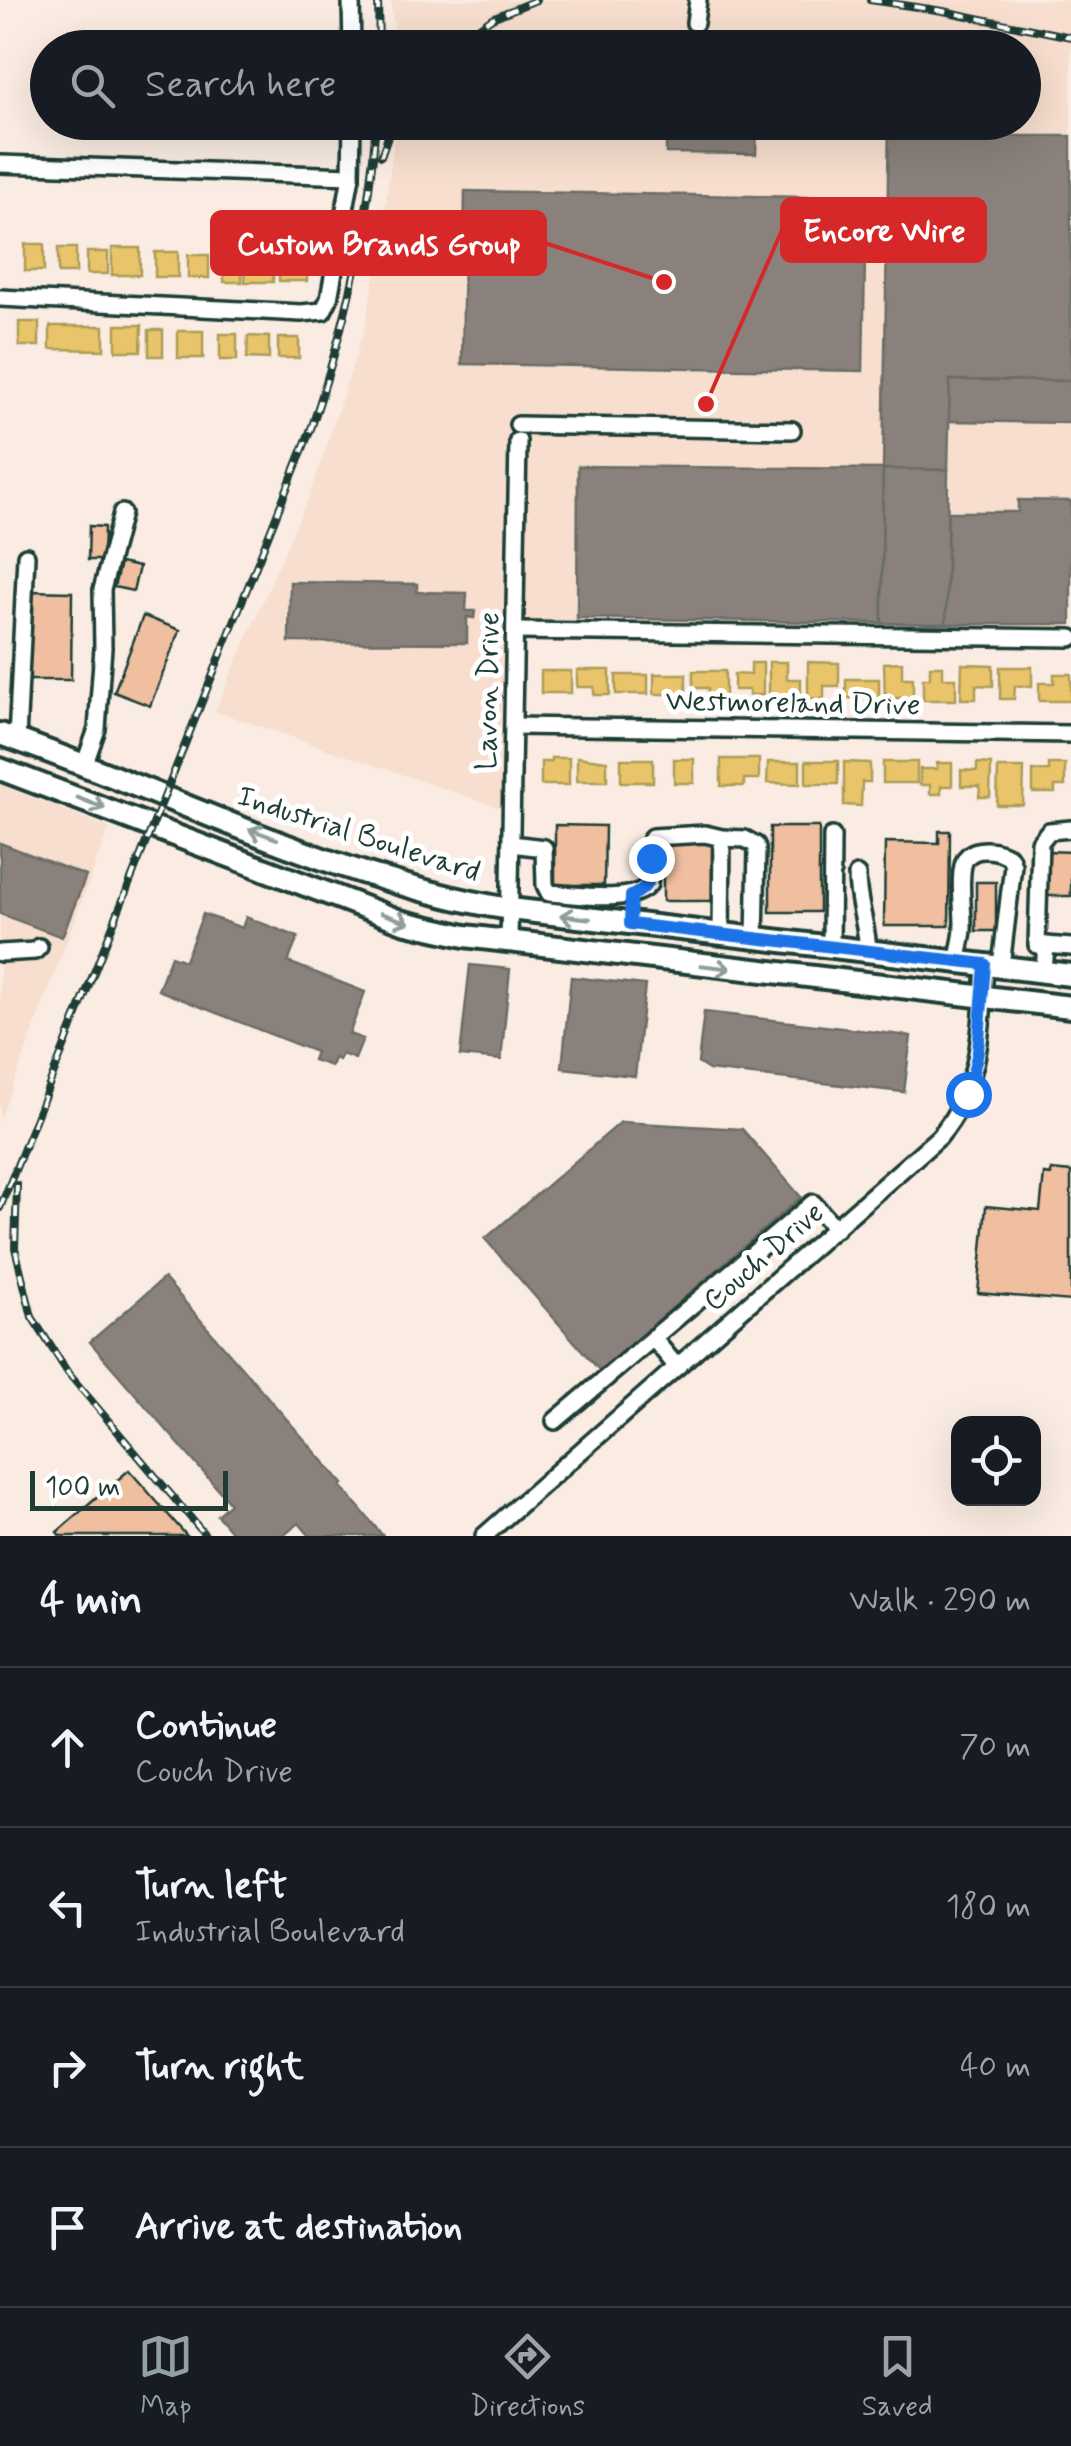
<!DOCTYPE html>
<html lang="en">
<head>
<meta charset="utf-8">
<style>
	body { margin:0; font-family:Mynerve,sans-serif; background:#20242c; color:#f1f3f6 }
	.controls { position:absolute; right:30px; bottom:30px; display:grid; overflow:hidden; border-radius:20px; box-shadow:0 10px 40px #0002 }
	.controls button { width:90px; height:90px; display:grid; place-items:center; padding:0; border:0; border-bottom:2px solid #363941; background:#171b24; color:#f1f3f6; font:50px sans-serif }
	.scale { position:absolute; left:30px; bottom:25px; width:198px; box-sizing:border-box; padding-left:10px; border:5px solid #1f3d34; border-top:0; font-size:28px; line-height:35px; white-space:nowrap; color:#1f3d34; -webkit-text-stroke:8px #fff; paint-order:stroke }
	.stop { position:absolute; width:30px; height:30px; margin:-22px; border:8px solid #1a73e8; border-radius:50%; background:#fff }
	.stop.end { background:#1a73e8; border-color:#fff; box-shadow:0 2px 10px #0008 }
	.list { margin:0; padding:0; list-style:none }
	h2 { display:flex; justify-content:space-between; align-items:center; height:130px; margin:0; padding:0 40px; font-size:42px }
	h2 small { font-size:32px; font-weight:400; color:#9ea1a6 }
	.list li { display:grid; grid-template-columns:65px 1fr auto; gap:30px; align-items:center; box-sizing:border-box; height:160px; padding:0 40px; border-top:2px solid #363941 }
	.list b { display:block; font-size:38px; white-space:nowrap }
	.list p { margin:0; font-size:32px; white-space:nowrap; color:#9ea1a6 }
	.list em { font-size:32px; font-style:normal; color:#9ea1a6 }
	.icon { flex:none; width:55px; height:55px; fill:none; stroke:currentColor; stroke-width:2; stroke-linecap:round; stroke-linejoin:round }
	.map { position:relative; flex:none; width:1071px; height:1536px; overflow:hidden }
	.search { position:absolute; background:#171b24; box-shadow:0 10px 40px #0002; left:30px; right:30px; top:30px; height:110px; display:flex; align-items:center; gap:25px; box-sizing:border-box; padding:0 35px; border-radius:55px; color:#9ea1a6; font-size:38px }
	.sheet { height:770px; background:#171b24 }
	nav { display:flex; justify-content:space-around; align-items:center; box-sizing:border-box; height:140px; border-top:2px solid #363941; background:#171b24; font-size:28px; color:#9ea1a6 }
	nav a { display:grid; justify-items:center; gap:5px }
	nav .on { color:#92a19f }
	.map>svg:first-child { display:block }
	.built { fill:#f7dece }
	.homes { fill:#e9c46a; stroke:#ac9c5a; stroke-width:2.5 }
	.industry { fill:#8a817c; stroke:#6a6d66; stroke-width:2.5 }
	.building { fill:#f0bfa0; stroke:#1f3d34; stroke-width:2.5 }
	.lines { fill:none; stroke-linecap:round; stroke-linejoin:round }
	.minor-casing { stroke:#1f3d34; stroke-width:22 }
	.major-casing { stroke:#1f3d34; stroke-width:28 }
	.minor { stroke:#fff; stroke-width:15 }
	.major { stroke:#fff; stroke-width:20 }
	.rail-casing { stroke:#1f3d34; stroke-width:8 }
	.rail { stroke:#fff; stroke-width:4; stroke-dasharray:11; stroke-linecap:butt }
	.oneway { stroke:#8f9e9a }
	.route { stroke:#1a73e8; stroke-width:12 }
	.labels { text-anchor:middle; stroke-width:10; stroke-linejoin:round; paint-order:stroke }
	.street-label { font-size:30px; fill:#1f3d34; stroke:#fff }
	.leader { fill:none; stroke:#d62828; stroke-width:4 }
	.callout-dot { fill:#d62828; stroke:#fff; stroke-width:4 }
	.callout { fill:#d62828; stroke:#d62828; stroke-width:4 }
	.callout-label { font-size:32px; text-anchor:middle; font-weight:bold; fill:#fff }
</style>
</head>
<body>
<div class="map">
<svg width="1071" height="1536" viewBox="0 0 1071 1536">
	<rect width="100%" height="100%" fill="#faece2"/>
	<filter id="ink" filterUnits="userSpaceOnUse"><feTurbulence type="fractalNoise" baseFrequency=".01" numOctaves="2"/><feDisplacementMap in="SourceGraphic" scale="20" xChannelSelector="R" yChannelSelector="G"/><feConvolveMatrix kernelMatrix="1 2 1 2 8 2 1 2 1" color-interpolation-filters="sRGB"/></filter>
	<g filter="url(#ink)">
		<g class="built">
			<polygon points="391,0 1071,0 1071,629 506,628 501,808 215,711 314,484 366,324 383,228 396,123 1024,122 1024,48 396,47"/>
			<polygon points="0,784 109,828 0,1120"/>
		</g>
		<g class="homes">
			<rect x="25" y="244" width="19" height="27"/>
			<rect x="58" y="248" width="18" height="25"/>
			<rect x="112" y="248" width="28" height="27"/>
			<rect x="224" y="251" width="18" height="31"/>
			<rect x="87" y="252" width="21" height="22"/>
			<rect x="155" y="252" width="23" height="25"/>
			<rect x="245" y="253" width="28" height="29"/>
			<rect x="279" y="253" width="28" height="28"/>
			<rect x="188" y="255" width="21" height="23"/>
			<rect x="19" y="322" width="20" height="24"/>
			<polygon points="116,325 142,325 141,351 116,351"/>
			<polygon points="50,326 104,326 104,350 50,349"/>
			<rect x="149" y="330" width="14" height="26"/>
			<rect x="178" y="331" width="25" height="27"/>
			<rect x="220" y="334" width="17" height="26"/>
			<polygon points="248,336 269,337 269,359 247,358"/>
			<rect x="278" y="338" width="21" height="20"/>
			<polygon points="769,662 787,662 787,679 801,679 801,698 769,698"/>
			<polygon points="808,662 839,663 839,686 824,686 824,699 808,698"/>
			<polygon points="902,662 902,678 913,678 913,698 885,698 884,663"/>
			<polygon points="751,663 763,663 763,695 749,695 749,690 734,690 734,674 751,675"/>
			<polygon points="962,664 993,665 993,686 976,685 976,699 961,699"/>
			<polygon points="930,666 943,666 943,678 956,678 956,700 923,700 923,678 930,678"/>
			<polygon points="1000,667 1032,667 1032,686 1015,686 1014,699 1000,699"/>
			<polygon points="577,670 610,670 610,695 594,695 594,687 577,687"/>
			<rect x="541" y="671" width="30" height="22"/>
			<polygon points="693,671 725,671 725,696 708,696 708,688 693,688"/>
			<rect x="654" y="674" width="32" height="20"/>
			<polygon points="1054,674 1071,674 1071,701 1039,701 1039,683 1054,683"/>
			<rect x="616" y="675" width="32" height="19"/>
			<rect x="846" y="679" width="33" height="19"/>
			<polygon points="577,757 607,761 607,781 577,781"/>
			<polygon points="551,758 569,758 569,785 541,785 541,762 551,762"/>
			<rect x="621" y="759" width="32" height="23"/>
			<rect x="674" y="759" width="20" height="24"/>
			<polygon points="721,759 759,759 759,779 744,779 744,786 721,786"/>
			<rect x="806" y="761" width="32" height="23"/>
			<polygon points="768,762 800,762 800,784 767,783"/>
			<polygon points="844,762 870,763 870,782 862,782 861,806 844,805"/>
			<rect x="883" y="762" width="34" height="21"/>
			<polygon points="937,763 952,763 952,786 941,786 941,794 930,794 930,785 920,785 920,769 937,769"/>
			<polygon points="977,763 991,764 990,797 979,797 980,786 961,786 961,770 977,771"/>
			<polygon points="1049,764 1065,764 1065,786 1055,786 1055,793 1033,793 1033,771 1049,771"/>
			<polygon points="998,768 1024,768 1023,805 997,805"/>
		</g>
		<g class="industry">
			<polygon points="666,122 757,122 756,154 666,153"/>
			<polygon points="889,122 1002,122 1002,136 1071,136 1071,381 950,380 948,470 883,469"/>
			<polygon points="465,191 866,198 863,371 462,364"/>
			<polygon points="950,380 1071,381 1071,423 949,421"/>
			<polygon points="578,466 883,469 882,623 577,618"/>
			<polygon points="883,469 948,470 946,624 882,623"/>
			<polygon points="1018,500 1071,501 1071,624 946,624 948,512 1018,512"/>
			<polygon points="290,582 417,584 417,592 467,593 466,611 475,611 474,618 467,617 467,643 289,642"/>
			<polygon points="0,843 86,876 62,937 0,914"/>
			<polygon points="203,914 242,928 246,917 298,937 288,962 365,992 349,1034 363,1039 355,1059 342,1054 339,1060 334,1058 331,1066 313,1060 316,1052 158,990 171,956 185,961"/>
			<polygon points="470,965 510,969 501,1060 460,1056"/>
			<polygon points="571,977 645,985 635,1076 562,1068"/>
			<polygon points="704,1012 911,1036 904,1092 709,1070 698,1063"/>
			<polygon points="621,1122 742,1129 801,1197 600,1371 485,1239"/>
			<polygon points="164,1278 343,1484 341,1486 383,1536 310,1536 299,1523 283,1536 235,1536 217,1515 230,1503 90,1342"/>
		</g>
		<g class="building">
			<polygon points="89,526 104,527 103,560 88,560"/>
			<polygon points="120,563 139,567 133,591 114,587"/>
			<polygon points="27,591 72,592 71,680 26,680"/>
			<polygon points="143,616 180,630 150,706 114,692"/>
			<polygon points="555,825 605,826 604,885 555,885"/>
			<rect x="770" y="827" width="49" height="85"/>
			<polygon points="939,831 950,831 949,926 884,926 885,842 939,843"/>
			<rect x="663" y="840" width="49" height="61"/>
			<polygon points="1047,851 1071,852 1071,896 1046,896"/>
			<rect x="976" y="882" width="20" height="49"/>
			<polygon points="1051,1170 1071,1172 1071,1301 978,1293 986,1206 1040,1211 1044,1174 1051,1175"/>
			<polygon points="129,1470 187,1536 60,1536 57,1532"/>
		</g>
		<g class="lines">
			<g class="minor-casing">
				<g id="minor">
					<polyline points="351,0 352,48"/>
					<polyline points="695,23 698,0"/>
					<polyline points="0,164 351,176"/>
					<polyline points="0,298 301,313 323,311 329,299 351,176 352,122"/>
					<polyline points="518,425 792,430"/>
					<polyline points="516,631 1071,638"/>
					<polyline points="514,726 1071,734"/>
					<polyline points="17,739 26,556"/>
					<polyline points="84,766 97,729 103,648 102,590 122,513"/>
					<path d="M511,844L544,848L545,885L549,893C575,894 633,905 649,884L652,837L705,834L722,838"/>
					<path d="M857,875C857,903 867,923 868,951"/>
					<polyline points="721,934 722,838 745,839 756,845 757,849 755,938"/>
					<polyline points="509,942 518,441"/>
					<polyline points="1046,945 1037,945 1040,842 1049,831 1071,829"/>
					<polyline points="831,947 832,836"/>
					<polyline points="0,953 35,951 39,947"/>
					<path d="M958,961C959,951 962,940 963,930C964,913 957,871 966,858C976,845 999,850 1010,857L1013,865L1001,966"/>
					<polyline points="1044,971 1046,945 1071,947"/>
					<polyline points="677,1367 653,1338 813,1203 836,1229"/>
					<polyline points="555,1421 653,1338"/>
					<path d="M484,1536L939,1137C982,1087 981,1028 985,965"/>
				</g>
			</g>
			<g class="major-casing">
				<g id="major">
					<path d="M0,734C167,791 335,881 510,909L1071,975"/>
					<polyline points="0,769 403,922 465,936 1071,1007"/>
				</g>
			</g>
			<use href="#minor" class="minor"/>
			<use href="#major" class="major"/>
			<g class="rail-casing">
				<g id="rail">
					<polyline points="378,0 379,48"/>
					<polyline points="870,0 943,11 1071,37"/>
					<polyline points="450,48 492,18 536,0"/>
					<polyline points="381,156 393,122"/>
					<polyline points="17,1185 15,1248 32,1317 68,1373 206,1536"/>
					<path d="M0,1208L312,426C345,327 369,227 376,122"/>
				</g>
			</g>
			<use href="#rail" class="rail"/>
		</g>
		<defs><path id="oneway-shaft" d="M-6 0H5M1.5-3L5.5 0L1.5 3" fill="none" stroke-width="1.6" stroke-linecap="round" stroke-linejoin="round" transform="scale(2.5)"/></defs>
		<g class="oneway">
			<use href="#oneway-shaft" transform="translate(91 803) rotate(21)"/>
			<use href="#oneway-shaft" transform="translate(263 834) rotate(-160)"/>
			<use href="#oneway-shaft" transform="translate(575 917) rotate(-173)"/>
			<use href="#oneway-shaft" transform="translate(395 918) rotate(19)"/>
			<use href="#oneway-shaft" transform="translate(716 967) rotate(7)"/>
		</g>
	</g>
	<g class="lines" filter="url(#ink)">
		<path class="route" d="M651,858C650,878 650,888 631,896L630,924L985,964L978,1052L968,1094"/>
	</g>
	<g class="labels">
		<g class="street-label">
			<text transform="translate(487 691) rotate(-89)" y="10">Lavon Drive</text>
			<text transform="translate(793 702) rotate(1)" y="10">Westmoreland Drive</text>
			<text transform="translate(359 833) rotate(18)" y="10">Industrial Boulevard</text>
			<text transform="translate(763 1256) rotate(-41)" y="10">Couch Drive</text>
		</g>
	</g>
	<path class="leader" d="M706 404L782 230M664 282L545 243"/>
	<g class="callout-dot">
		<circle cx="706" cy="404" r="10"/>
		<circle cx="664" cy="282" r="10"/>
	</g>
	<g class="callout">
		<rect x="782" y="199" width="203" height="62" rx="10"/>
		<rect x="212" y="212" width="333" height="62" rx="10"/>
	</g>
	<g class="callout-label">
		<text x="884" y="241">Encore Wire</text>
		<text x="379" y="254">Custom Brands Group</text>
	</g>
</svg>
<div class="controls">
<button><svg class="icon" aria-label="locate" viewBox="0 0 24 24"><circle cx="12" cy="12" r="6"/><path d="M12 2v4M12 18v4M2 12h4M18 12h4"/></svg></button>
</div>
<div class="scale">100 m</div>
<div class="stop" style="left:968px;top:1094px"></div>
<div class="stop end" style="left:651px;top:858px"></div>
<div class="search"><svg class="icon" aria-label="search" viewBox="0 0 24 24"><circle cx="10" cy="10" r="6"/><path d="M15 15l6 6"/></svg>Search here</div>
</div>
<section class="sheet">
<h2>4 min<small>Walk · 290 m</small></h2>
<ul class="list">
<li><svg class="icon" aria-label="ahead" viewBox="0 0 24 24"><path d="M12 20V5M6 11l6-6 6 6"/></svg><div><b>Continue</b><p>Couch Drive</p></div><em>70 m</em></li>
<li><svg class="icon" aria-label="left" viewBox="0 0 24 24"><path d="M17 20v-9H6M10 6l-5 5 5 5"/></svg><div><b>Turn left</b><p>Industrial Boulevard</p></div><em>180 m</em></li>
<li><svg class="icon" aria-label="right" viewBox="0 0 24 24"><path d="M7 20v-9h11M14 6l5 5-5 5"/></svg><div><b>Turn right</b></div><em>40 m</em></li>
<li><svg class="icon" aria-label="arrive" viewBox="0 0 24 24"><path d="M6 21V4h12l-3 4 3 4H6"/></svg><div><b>Arrive at destination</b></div></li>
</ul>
</section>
<nav>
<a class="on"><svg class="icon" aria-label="map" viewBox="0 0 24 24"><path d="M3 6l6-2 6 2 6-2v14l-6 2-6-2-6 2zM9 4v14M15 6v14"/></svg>Map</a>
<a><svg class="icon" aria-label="directions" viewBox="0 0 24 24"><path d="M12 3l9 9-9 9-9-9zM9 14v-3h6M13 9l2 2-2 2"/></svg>Directions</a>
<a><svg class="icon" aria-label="saved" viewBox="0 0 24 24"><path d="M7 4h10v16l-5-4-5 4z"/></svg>Saved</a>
</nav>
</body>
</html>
